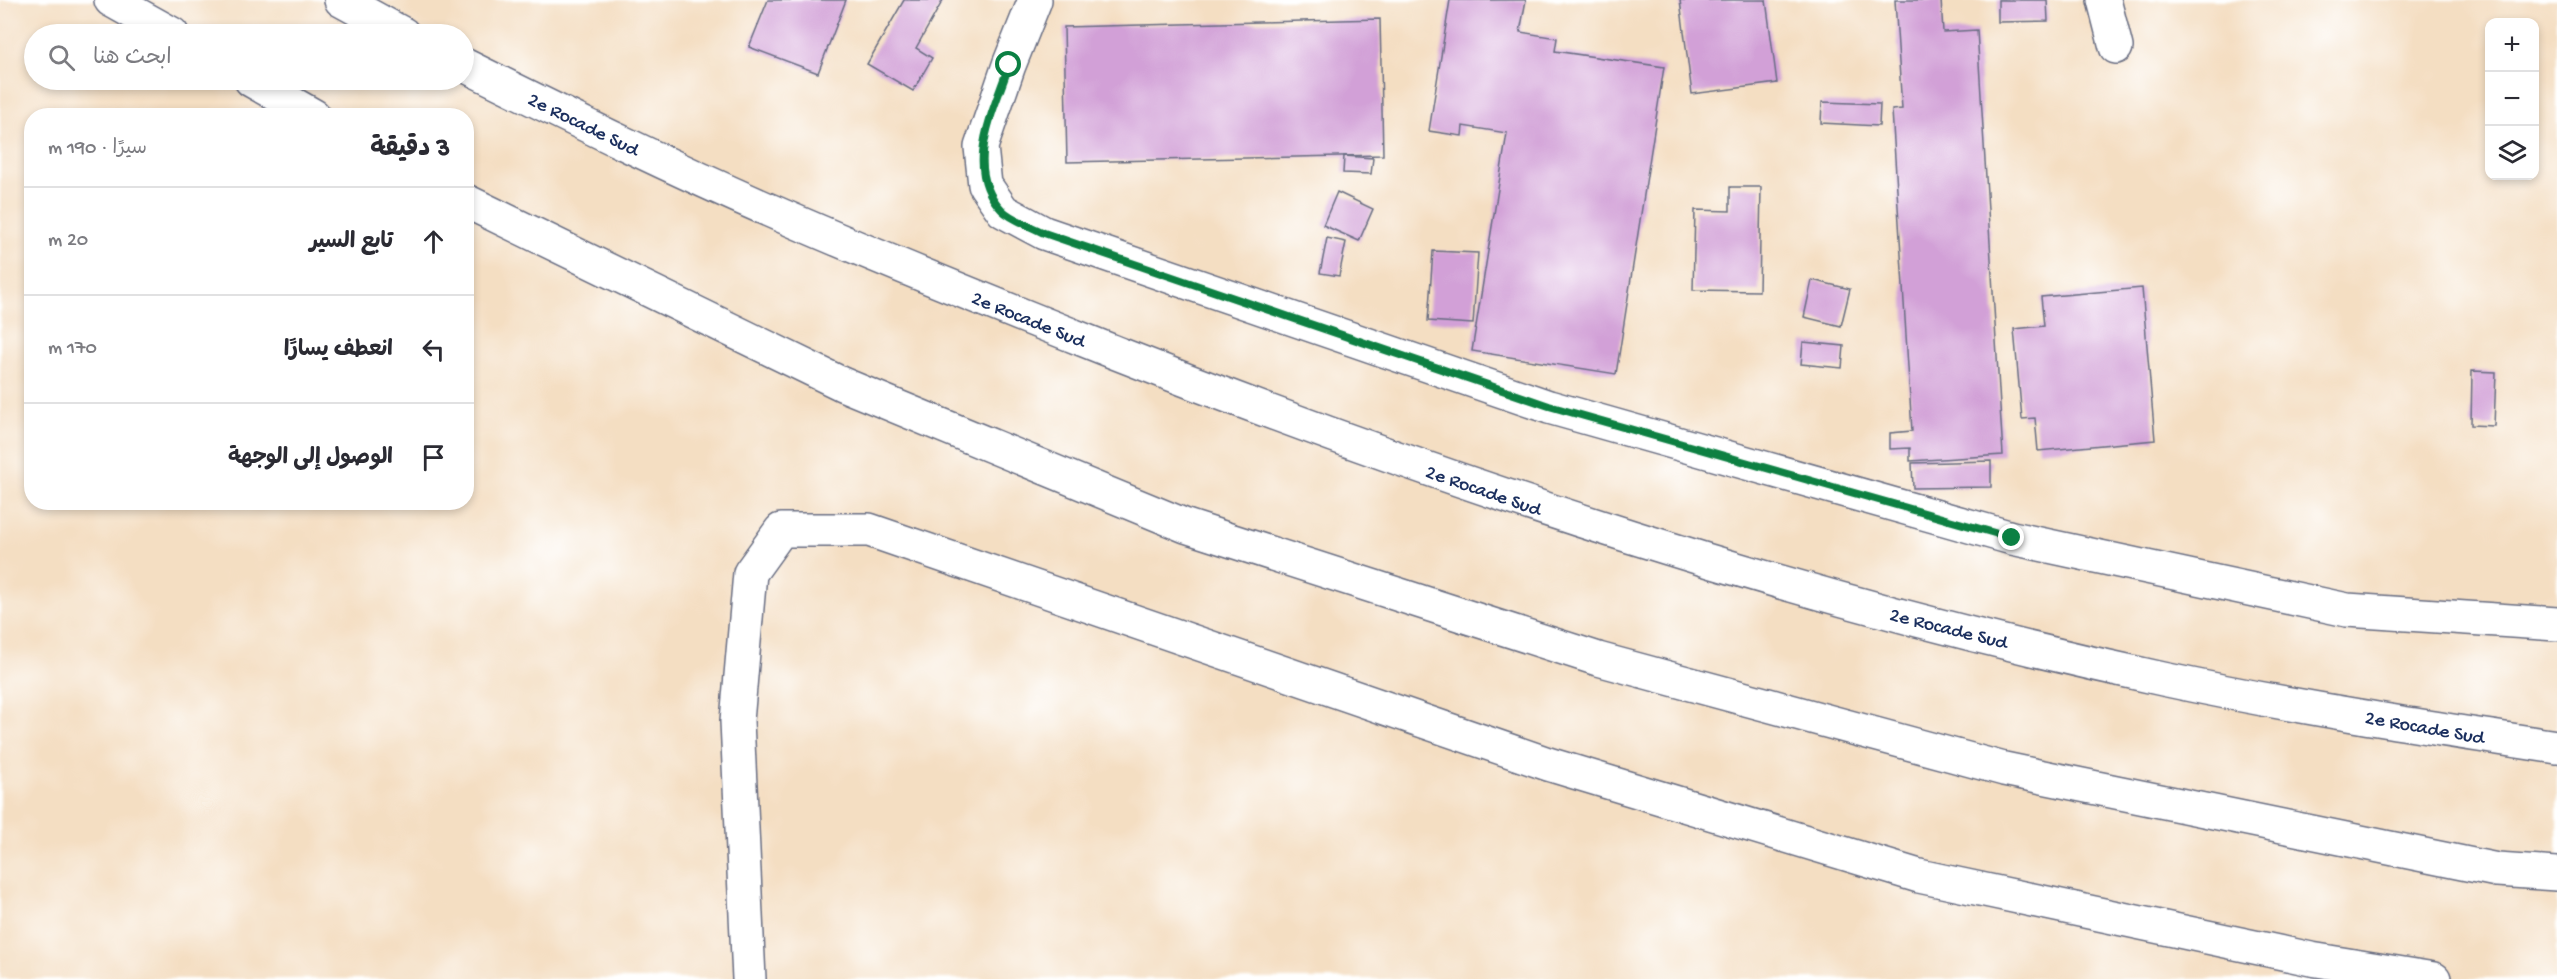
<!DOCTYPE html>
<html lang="ar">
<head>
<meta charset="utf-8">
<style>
	body { margin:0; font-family:"Gochi Hand","Playpen Sans Arabic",sans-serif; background:#f7f7f7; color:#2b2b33; direction:rtl }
	.controls { position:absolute; right:18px; top:18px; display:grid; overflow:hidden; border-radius:12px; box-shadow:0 3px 9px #0003 }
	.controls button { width:54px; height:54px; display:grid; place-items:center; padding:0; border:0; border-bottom:2px solid #e1e1e2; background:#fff; color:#2b2b33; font:30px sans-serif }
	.stop { position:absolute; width:18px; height:18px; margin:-14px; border:4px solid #0b8043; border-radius:50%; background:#fff }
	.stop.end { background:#0b8043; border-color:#fff; box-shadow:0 2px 6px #0008 }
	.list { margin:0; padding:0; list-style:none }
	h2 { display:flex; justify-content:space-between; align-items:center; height:78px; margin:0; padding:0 24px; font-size:26px }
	h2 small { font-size:20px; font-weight:400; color:#7c7c81 }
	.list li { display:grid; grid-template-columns:39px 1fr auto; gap:18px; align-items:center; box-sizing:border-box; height:108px; padding:0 24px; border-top:2px solid #e1e1e2 }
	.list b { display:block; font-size:22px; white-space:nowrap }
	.list em { font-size:20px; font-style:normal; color:#7c7c81 }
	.icon { flex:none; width:33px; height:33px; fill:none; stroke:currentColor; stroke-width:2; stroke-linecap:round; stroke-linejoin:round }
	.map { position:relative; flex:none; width:2557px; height:979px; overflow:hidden; direction:ltr }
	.search { position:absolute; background:#fff; box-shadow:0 3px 9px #0003; left:24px; top:24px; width:450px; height:66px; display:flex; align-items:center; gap:15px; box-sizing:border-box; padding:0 21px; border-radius:33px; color:#7c7c81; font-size:22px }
	.panel { position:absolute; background:#fff; box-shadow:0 3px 9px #0003; left:24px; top:108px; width:450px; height:402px; border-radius:24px; direction:rtl }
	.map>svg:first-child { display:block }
	.building { fill:#d2a0d7 }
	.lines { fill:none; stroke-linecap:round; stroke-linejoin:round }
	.minor-casing { stroke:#676c81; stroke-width:36 }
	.highway-casing { stroke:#676c81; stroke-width:36 }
	.minor { stroke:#fff; stroke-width:33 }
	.highway { stroke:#fff; stroke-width:33 }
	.route { stroke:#0b8043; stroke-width:8 }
	.labels { text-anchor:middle; stroke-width:5; stroke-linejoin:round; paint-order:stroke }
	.street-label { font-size:20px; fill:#1b2f5e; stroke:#fff }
</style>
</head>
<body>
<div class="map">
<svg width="2557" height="979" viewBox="0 0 2557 979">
	<rect width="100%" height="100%" fill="#fff"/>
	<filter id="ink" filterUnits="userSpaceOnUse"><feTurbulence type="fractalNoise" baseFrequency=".0167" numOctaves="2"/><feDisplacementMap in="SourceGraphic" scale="12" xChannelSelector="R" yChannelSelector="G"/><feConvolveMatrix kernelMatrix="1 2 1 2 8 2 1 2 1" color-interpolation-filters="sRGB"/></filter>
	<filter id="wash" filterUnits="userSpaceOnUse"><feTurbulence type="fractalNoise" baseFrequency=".008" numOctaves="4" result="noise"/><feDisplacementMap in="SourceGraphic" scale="24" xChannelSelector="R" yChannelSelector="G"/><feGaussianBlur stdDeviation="1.35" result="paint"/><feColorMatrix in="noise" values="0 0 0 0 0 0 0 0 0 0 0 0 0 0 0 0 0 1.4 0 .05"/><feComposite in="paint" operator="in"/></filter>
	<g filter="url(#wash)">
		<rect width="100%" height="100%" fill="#f4dec2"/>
		<g id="blocks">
			<g class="building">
				<polygon points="768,0 846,0 818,73 749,47"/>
				<polygon points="904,0 943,0 916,48 932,58 913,91 867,64"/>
				<polygon points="1450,0 1526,0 1520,32 1557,38 1555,51 1664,67 1616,374 1472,351 1507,133 1463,126 1462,136 1429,131"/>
				<polygon points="1680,0 1766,0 1777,83 1692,94"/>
				<polygon points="1895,0 1941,0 1943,32 1977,30 2003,455 1910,461 1910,448 1890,449 1890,433 1912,431 1892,110 1902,109"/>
				<polygon points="1998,0 2047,0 2048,21 1998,22"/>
				<polygon points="1380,19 1383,155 1067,162 1064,27"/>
				<polygon points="1822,102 1880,104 1879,126 1821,123"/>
				<polygon points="1344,156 1373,158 1371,174 1343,173"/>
				<polygon points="1730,187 1761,187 1759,291 1693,290 1695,210 1730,211"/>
				<polygon points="1337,192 1373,209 1359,241 1323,225"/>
				<polygon points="1327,238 1346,242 1339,276 1320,273"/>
				<polygon points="1433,251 1478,253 1473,324 1428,321"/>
				<polygon points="1812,280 1850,289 1841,326 1804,317"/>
				<polygon points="2142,288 2155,440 2038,451 2035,418 2022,419 2014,329 2044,326 2041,297"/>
				<polygon points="1803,342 1844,346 1842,368 1801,364"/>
				<polygon points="2472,371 2496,372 2494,426 2471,425"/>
				<polygon points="1991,461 1991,487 1913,488 1912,463"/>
			</g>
		</g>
	</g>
	<g filter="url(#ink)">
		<use href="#blocks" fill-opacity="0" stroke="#676c81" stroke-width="1.5"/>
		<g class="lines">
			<g class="minor-casing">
				<g id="minor">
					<polyline points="1035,0 1009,65 981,147 985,185 1003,211 1044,233 1549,407 2012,538 2347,610 2557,624"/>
					<polyline points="2104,0 2116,47"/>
					<polyline points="749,979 737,721 750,573 781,530 869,530 1548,764 1919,876 2311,959 2434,979"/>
				</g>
			</g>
			<g class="highway-casing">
				<g id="highway">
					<polyline points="111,0 172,34"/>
					<polyline points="341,0 403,34"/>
					<path d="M464,65C569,117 676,170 785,217C893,264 1004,308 1114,352C1455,486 1804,602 2163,679C2293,707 2425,727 2557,747"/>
					<polyline points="251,80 314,116"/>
					<polyline points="466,201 842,384 1186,526 1598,659 2004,769 2497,870 2557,874"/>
				</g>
			</g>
			<use href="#minor" class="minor"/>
			<use href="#highway" class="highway"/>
		</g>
	</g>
	<g class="lines" filter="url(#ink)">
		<path class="route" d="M1009,65C994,111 962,169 1002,210C1012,220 1031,226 1044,233L1549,406L2012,538"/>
	</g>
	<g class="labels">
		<g class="street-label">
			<text transform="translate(584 123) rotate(26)" y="7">2e Rocade Sud</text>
			<text transform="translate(1029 318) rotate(22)" y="7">2e Rocade Sud</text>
			<text transform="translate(1484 489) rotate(19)" y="7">2e Rocade Sud</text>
			<text transform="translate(1949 627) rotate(14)" y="7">2e Rocade Sud</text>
			<text transform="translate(2425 726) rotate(10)" y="7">2e Rocade Sud</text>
		</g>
	</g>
</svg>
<div class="controls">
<button>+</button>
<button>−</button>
<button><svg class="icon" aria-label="layers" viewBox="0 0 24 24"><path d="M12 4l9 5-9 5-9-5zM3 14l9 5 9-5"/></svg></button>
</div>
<div class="stop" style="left:1009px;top:65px"></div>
<div class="stop end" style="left:2012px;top:538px"></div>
<div class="search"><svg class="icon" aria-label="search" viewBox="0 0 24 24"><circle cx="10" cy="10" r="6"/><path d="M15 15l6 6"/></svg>ابحث هنا</div>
<section class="panel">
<h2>3 دقيقة<small>سيرًا · 190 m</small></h2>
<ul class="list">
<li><svg class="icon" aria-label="ahead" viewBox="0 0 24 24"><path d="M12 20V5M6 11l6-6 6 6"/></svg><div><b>تابع السير</b></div><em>20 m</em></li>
<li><svg class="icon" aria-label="left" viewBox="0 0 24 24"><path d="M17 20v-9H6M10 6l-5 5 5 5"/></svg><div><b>انعطف يسارًا</b></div><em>170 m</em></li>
<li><svg class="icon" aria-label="arrive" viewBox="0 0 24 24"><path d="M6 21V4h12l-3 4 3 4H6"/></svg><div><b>الوصول إلى الوجهة</b></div></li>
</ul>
</section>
</div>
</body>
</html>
